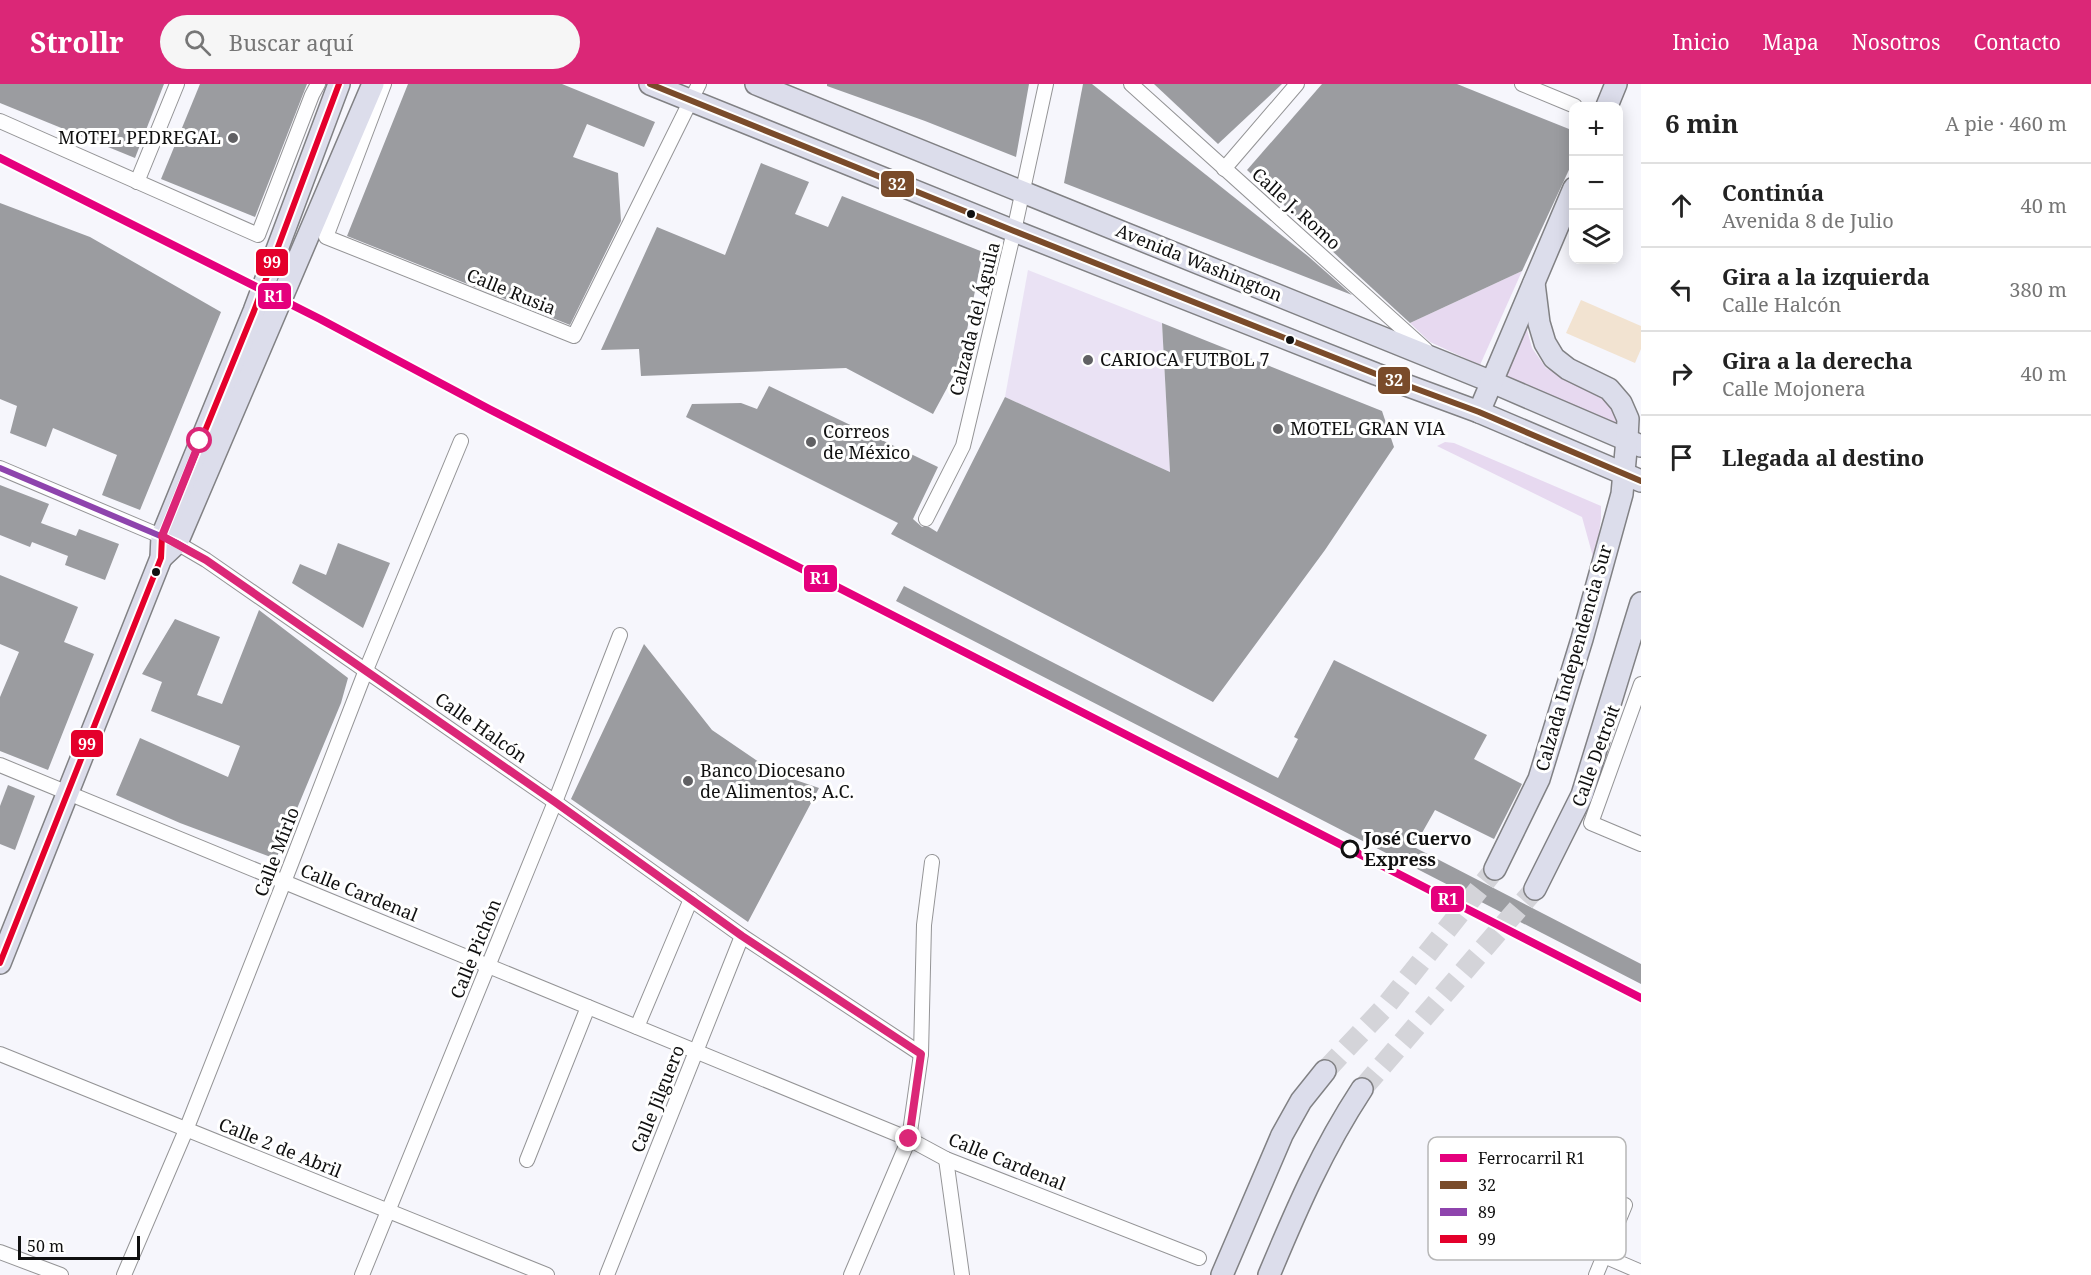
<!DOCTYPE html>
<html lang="es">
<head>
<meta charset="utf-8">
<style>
	body { margin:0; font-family:"Noto Serif",serif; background:#f6f6f6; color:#222 }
	.controls { position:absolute; right:18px; top:18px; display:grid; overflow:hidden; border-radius:12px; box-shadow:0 3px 15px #0003 }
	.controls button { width:54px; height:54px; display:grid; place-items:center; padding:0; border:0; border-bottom:2px solid #e0e0e0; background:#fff; color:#222; font:30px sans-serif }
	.scale { position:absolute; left:18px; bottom:15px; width:122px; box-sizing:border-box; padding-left:6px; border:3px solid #101010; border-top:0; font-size:16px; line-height:21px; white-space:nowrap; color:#101010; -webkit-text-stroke:4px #fff; paint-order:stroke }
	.stop { position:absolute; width:18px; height:18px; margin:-14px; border:4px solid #db2777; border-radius:50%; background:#fff }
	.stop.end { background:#db2777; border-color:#fff; box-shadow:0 2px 6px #0008 }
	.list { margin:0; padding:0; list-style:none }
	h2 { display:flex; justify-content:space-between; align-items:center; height:78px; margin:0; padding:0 24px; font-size:26px }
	h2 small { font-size:20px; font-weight:400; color:#767676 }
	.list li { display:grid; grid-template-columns:39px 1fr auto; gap:18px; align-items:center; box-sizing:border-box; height:84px; padding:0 24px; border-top:2px solid #e0e0e0 }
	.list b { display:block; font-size:22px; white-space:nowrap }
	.list p { margin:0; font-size:20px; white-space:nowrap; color:#767676 }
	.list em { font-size:20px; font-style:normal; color:#767676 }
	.icon { flex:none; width:33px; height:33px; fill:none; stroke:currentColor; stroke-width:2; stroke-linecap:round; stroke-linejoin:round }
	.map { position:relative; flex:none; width:1641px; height:1191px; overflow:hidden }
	header { display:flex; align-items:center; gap:36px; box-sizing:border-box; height:84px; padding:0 30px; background:#db2777; color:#fff }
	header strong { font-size:28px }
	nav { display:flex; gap:33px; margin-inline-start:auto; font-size:21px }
	.search { width:420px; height:54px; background:#f6f6f6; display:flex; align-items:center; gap:15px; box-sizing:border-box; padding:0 21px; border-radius:33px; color:#767676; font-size:22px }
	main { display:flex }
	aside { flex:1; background:#fff }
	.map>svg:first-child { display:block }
	.green { fill:#e7d9f0 }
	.pitch { fill:#eae2f4 }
	.water { fill:#f2e3d1 }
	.building { fill:#9b9ca0 }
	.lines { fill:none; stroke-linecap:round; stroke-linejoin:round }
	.primary-tunnel { stroke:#d4d4d9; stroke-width:21; stroke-dasharray:21 10; stroke-linecap:butt }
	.street-casing { stroke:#949496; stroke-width:16 }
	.primary-casing { stroke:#818184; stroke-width:24 }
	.street { stroke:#fefeff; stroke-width:14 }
	.primary { stroke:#dcddeb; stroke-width:21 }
	.rail-casing { stroke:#c7d3d7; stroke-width:7 }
	.rail { stroke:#fff; stroke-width:4.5; stroke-dasharray:14; stroke-linecap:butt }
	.bus-1-casing { stroke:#fff; stroke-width:10 }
	.bus-2-casing { stroke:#fff; stroke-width:10 }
	.bus-3-casing { stroke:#fff; stroke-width:10 }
	.bus-1 { stroke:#7a4b2a; stroke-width:6 }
	.bus-2 { stroke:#8e44ad; stroke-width:6 }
	.bus-3 { stroke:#e4002b; stroke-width:6 }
	.rail-1-casing { stroke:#fff; stroke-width:12 }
	.rail-1 { stroke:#e5007d; stroke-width:8 }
	.route { stroke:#db2777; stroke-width:8 }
	.poi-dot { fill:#606063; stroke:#fff; stroke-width:2 }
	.bus-dot { fill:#101010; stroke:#fff; stroke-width:2 }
	.stop-dot { fill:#fff; stroke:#101010; stroke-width:3 }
	.labels { text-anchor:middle; stroke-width:6; stroke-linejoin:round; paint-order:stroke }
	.poi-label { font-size:18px; fill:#101010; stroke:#fff; text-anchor:start }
	.street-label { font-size:18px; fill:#101010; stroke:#fff }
	.stop-label { font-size:18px; font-weight:bold; fill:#101010; stroke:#fff; text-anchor:start }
	.key { fill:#fff; stroke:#b7b7b7; stroke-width:1.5 }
	.key-label { font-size:16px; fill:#101010 }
	.line-badge { stroke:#fff; stroke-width:2 }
	.badge-label { font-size:16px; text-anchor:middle; font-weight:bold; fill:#fff }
</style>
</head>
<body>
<header>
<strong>Strollr</strong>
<div class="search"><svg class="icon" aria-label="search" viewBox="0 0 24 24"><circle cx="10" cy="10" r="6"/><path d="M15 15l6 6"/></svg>Buscar aquí</div>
<nav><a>Inicio</a><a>Mapa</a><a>Nosotros</a><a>Contacto</a></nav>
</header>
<main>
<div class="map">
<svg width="1641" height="1191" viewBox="0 0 1641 1191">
	<rect width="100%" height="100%" fill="#f6f6fc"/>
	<g class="green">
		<polygon points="1522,187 1480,281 1430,258 1410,239"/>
		<polygon points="1526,242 1532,264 1546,284 1605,313 1615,327 1618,342 1504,296"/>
		<polygon points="1445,358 1454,359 1601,422 1601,434 1595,480 1582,433 1437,362"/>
	</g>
	<polygon class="pitch" points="1028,186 1162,239 1170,388 1005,313"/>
	<polygon class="water" points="1581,216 1641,242 1641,265 1635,279 1566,249"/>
	<g class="building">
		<polygon points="0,0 164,0 135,74 0,19"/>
		<polygon points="200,0 307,0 255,133 161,95"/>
		<polygon points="408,0 562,0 655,38 644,63 587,40 573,73 618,89 621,137 570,241 347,152"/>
		<polygon points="827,0 1029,0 1016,73 925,37 827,2"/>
		<polygon points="1083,0 1092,0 1111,15 1309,173 1352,211 1064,99"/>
		<polygon points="1154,0 1282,0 1218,60"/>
		<polygon points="1322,0 1457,0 1574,47 1574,75 1522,187 1410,239 1348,182 1247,86"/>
		<polygon points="761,79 809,98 795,130 828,143 842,112 983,168 960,280 933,330 846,284 641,292 639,265 601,266 657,143 725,171"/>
		<polygon points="0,119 90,153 221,228 140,426 102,411 117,371 53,344 46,363 10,349 17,322 0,315"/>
		<polygon points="1162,239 1382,327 1394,363 1325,466 1213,618 891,450 898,439 686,333 692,320 741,319 757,325 769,302 938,383 913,435 922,443 929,443 937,448 1005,313 1170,388"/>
		<polygon points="0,401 49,420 41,439 76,452 79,445 119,460 105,496 65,481 68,472 32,458 30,463 0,451"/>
		<polygon points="338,459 390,479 363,544 292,499 300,480 326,491"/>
		<polygon points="0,491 78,523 64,558 94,570 48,686 0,667 0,613 19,568 0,560"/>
		<polygon points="904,502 1278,694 1298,655 1294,653 1334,576 1487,651 1474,675 1522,700 1494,755 1435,726 1414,763 1641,880 1641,900 896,517"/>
		<polygon points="259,526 348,594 341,619 276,775 180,739 116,711 140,654 228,693 240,662 151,627 162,598 142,590 175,535 220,553 197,611 222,620"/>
		<polygon points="644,560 712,646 775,689 819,704 748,838 571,715"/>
		<polygon points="8,701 35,712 15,766 0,760 0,722"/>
	</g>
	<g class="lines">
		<g class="primary-tunnel">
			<polyline points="1325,987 1385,923 1495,785"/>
			<polyline points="1362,1005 1535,805"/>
		</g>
		<g class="street-casing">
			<g id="street">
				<polyline points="384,0 326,153 574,252 699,0"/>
				<polyline points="1131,0 1426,266"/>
				<polyline points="1522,0 1575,22"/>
				<polyline points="0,37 258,151 312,11 318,0"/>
				<polyline points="1224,85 1297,0"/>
				<polyline points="137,98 177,0"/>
				<polyline points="0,384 177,459 206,476 555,718 742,852 921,970"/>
				<polyline points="926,435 963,362 1014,147 1046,0"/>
				<polyline points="1641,600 1591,739 1641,760"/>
				<polyline points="0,681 909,1055 946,1075 1199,1174"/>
				<polyline points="637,943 691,815"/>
				<polyline points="0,970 547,1191"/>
				<polyline points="946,1075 962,1191"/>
				<polyline points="527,1076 588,923"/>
				<polyline points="0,1168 61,1191"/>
				<polyline points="1604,1172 1641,1188"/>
				<polyline points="124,1191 186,1046 284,798 366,586 461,357"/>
				<polyline points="362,1191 555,718 620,551"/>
				<polyline points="607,1191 742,852"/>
				<polyline points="851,1191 909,1055 921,970 924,841 932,778"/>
				<polyline points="1596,1191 1625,1121"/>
			</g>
		</g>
		<g class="primary-casing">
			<g id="primary">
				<polyline points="650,0 1014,147 1376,290 1479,328 1641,397"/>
				<polyline points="756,0 1492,298 1641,362"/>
				<polyline points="1607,22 1616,0"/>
				<polyline points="1479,328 1574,104"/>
				<polyline points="161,474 177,459 373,0"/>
				<polyline points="1495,785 1539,695 1582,555 1622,410 1627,355 1628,335 1621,319 1609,305 1568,285 1554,274 1545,259 1539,239 1534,199"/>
				<polyline points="1535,805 1582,711 1641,519"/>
				<polyline points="0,879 161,474 162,452 254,227 339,0"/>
				<polyline points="1222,1191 1282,1051 1301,1017 1325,987"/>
				<path d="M1269,1191C1297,1124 1322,1066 1362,1005"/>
			</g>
		</g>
		<use href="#street" class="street"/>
		<use href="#primary" class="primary"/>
		<g class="rail-casing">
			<polyline id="rail" points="489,325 1641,914"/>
		</g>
		<use href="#rail" class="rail"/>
		<g class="bus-1-casing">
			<polyline id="bus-1" points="650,0 1014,147 1376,290 1479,328 1641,397"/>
		</g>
		<g class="bus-2-casing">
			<polyline id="bus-2" points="0,384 177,459 206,476 555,718 742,852 921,970"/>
		</g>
		<g class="bus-3-casing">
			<polyline id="bus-3" points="0,879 161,474 162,452 254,227 339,0"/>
		</g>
		<use href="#bus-1" class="bus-1"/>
		<use href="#bus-2" class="bus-2"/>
		<use href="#bus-3" class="bus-3"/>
		<g class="rail-1-casing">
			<polyline id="rail-1" points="0,74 320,235 489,325 1641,914"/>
		</g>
		<use href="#rail-1" class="rail-1"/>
	</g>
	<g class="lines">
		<polyline class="route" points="200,357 162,452 206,476 555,718 742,852 921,970 909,1055"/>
	</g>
	<g class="poi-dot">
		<circle cx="233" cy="54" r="6"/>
		<circle cx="1088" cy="276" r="6"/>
		<circle cx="1278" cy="345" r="6"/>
		<circle cx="811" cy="358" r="6"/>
		<circle cx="688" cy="697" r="6"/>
	</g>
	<g class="bus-dot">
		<circle cx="971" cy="130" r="5"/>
		<circle cx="1290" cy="256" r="5"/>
		<circle cx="156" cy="488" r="5"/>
	</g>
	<circle class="stop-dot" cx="1350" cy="765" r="8"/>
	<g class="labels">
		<g class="poi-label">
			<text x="221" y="60" text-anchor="end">MOTEL PEDREGAL</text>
			<text x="1100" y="282">CARIOCA FUTBOL 7</text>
			<text x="1290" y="351">MOTEL GRAN VIA</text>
			<text x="823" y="354">Correos<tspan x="823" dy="21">de México</tspan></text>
			<text x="700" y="693">Banco Diocesano<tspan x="700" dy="21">de Alimentos, A.C.</tspan></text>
		</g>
		<g class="street-label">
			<text transform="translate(1296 125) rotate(42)" y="6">Calle J. Romo</text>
			<text transform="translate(1199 179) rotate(22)" y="6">Avenida Washington</text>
			<text transform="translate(511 208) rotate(22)" y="6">Calle Rusia</text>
			<text transform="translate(975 235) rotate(-76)" y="6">Calzada del Águila</text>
			<text transform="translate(1574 574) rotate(-74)" y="6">Calzada Independencia Sur</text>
			<text transform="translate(481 644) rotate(35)" y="6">Calle Halcón</text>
			<text transform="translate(1596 672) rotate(-70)" y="6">Calle Detroit</text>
			<text transform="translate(277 768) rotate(-69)" y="6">Calle Mirlo</text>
			<text transform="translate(359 809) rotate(22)" y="6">Calle Cardenal</text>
			<text transform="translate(476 865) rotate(-68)" y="6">Calle Pichón</text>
			<text transform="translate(658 1015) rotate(-68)" y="6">Calle Jilguero</text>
			<text transform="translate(280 1064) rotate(22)" y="6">Calle 2 de Abril</text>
			<text transform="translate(1007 1078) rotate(22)" y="6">Calle Cardenal</text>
		</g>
		<g class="stop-label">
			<text x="1364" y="761">José Cuervo<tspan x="1364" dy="21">Express</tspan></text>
		</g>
	</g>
	<rect x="1428" y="1053" width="198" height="123" rx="9" class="key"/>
	<rect x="1440" y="1070" width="27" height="8" fill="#e5007d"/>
	<rect x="1440" y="1097" width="27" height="8" fill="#7a4b2a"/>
	<rect x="1440" y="1124" width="27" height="8" fill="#8e44ad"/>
	<rect x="1440" y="1151" width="27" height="8" fill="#e4002b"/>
	<g class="key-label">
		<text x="1478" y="1080">Ferrocarril R1</text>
		<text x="1478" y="1107">32</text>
		<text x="1478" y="1134">89</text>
		<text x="1478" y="1161">99</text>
	</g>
	<g class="line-badge">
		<rect x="880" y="86" width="35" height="28" rx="6" fill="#7a4b2a"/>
		<rect x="255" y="164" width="34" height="29" rx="6" fill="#e4002b"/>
		<rect x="257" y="198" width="35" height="28" rx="6" fill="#e5007d"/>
		<rect x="1377" y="282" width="34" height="29" rx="6" fill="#7a4b2a"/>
		<rect x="803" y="480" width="35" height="29" rx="6" fill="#e5007d"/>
		<rect x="70" y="645" width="34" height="29" rx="6" fill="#e4002b"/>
		<rect x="1430" y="801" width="35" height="28" rx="6" fill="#e5007d"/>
	</g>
	<g class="badge-label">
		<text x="897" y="106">32</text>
		<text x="272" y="184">99</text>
		<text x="274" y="218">R1</text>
		<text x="1394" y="302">32</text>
		<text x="820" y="500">R1</text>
		<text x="87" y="666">99</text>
		<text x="1448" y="821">R1</text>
	</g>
</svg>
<div class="controls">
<button>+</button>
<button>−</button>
<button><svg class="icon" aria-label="layers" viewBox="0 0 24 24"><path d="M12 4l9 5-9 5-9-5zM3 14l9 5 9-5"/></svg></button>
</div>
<div class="scale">50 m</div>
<div class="stop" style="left:200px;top:357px"></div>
<div class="stop end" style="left:909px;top:1055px"></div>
</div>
<aside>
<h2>6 min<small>A pie · 460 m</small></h2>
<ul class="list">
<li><svg class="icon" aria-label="ahead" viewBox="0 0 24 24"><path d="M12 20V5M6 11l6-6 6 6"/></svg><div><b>Continúa</b><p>Avenida 8 de Julio</p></div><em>40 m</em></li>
<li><svg class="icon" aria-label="left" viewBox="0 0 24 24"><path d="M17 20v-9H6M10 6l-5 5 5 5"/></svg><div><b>Gira a la izquierda</b><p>Calle Halcón</p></div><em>380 m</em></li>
<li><svg class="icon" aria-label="right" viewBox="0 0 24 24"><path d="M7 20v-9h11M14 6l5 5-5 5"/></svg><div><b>Gira a la derecha</b><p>Calle Mojonera</p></div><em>40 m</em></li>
<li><svg class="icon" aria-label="arrive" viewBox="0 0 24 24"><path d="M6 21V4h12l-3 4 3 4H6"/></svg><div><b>Llegada al destino</b></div></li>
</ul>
</aside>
</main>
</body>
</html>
